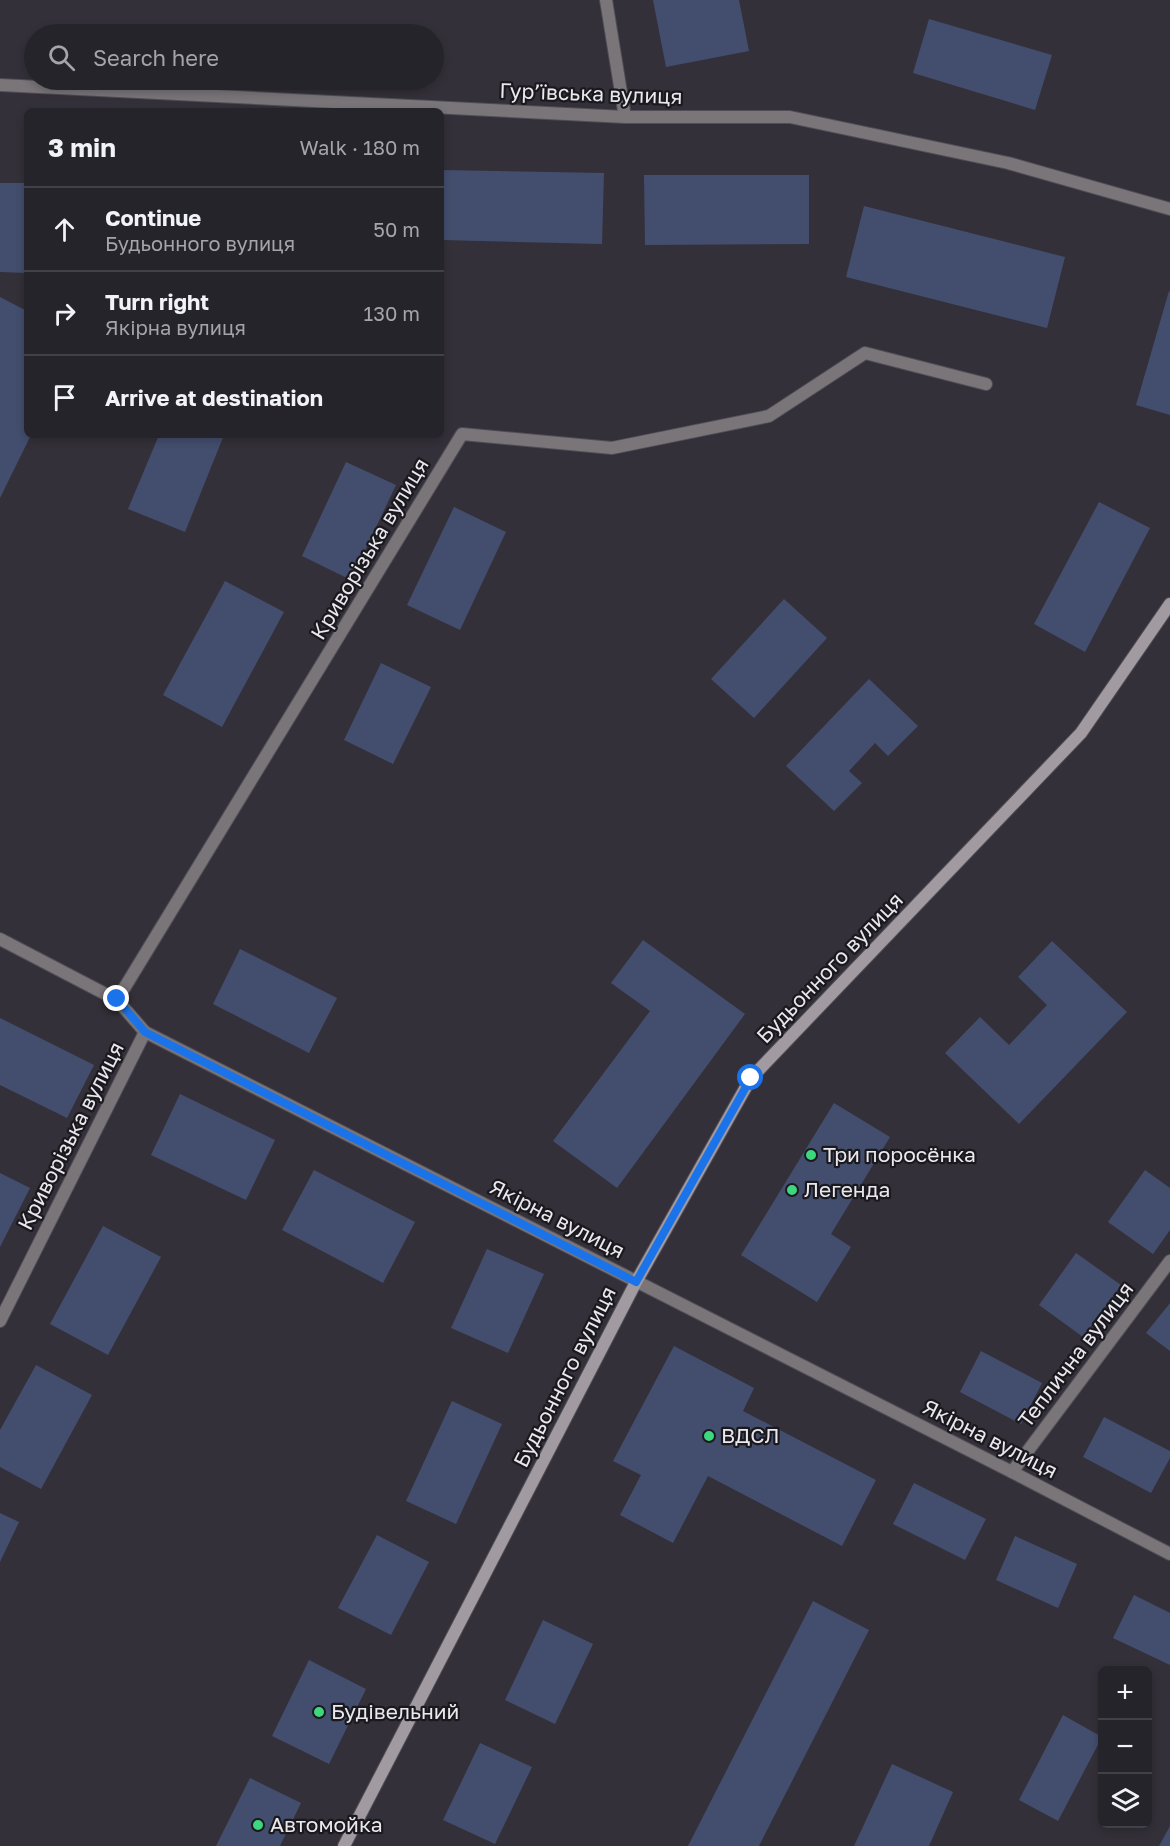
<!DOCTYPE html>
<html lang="en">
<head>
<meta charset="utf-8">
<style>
	body { margin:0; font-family:"Golos Text",sans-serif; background:#323037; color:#f1f3f6 }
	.controls { position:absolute; right:18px; bottom:18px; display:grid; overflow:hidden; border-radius:9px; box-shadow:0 3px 9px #0003 }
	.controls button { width:54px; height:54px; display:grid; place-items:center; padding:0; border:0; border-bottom:2px solid #424147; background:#26242b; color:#f1f3f6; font:30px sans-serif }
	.stop { position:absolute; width:18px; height:18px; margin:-14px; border:4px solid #1a73e8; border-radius:50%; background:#fff }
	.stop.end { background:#1a73e8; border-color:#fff; box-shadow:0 2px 6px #0008 }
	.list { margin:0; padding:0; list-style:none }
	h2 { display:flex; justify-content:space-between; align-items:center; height:78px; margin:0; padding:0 24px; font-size:26px }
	h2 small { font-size:20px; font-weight:400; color:#a4a4a9 }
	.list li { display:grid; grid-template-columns:39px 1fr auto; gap:18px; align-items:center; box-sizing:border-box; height:84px; padding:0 24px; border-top:2px solid #424147 }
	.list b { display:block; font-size:22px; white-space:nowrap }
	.list p { margin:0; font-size:20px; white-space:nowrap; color:#a4a4a9 }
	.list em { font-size:20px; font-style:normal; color:#a4a4a9 }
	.icon { flex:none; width:33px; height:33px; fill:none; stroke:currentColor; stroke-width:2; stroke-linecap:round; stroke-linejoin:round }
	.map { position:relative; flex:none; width:1170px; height:1846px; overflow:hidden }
	.search { position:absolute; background:#26242b; box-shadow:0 3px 9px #0003; left:24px; top:24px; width:420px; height:66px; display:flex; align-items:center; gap:15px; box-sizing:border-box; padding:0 21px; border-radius:33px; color:#a4a4a9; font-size:22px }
	.panel { position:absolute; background:#26242b; box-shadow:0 3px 9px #0003; left:24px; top:108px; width:420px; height:330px; border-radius:9px }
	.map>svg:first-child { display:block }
	.building { fill:#434e6e }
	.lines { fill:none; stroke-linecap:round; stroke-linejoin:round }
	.service-casing { stroke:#504d56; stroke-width:14 }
	.minor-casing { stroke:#504d56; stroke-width:14 }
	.secondary-casing { stroke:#504d56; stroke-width:14 }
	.service { stroke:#797579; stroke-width:12 }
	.minor { stroke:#797579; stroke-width:12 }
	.secondary { stroke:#a19aa0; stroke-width:12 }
	.route { stroke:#1a73e8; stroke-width:8 }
	.poi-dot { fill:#3cd77e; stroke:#1a191d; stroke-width:2 }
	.labels { text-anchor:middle; stroke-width:4.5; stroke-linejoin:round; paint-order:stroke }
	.street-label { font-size:21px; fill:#eae8ee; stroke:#1a191d }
	.poi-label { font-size:21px; fill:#eae8ee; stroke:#1a191d; text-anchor:start }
</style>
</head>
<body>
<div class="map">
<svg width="1170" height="1846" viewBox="0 0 1170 1846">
	<rect width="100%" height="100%" fill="#333039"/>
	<g class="building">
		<polygon points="653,0 739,0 749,51 666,67"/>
		<polygon points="929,19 1052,55 1035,110 913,73"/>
		<polygon points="441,170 604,173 602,244 441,240"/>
		<polygon points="644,175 809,175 809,244 645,245"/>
		<polygon points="0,183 27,183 27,273 0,272"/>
		<polygon points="864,206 1065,257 1047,328 846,277"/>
		<polygon points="1169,291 1170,292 1170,415 1136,405"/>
		<polygon points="0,297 27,311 27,435 31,435 0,498"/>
		<polygon points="159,435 224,435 185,532 128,509"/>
		<polygon points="346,462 396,485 351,580 302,556"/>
		<polygon points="1099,502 1150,528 1085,652 1034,624"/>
		<polygon points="454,507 506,532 460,630 407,605"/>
		<polygon points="225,581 284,612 222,727 163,695"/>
		<polygon points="784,599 827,638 754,718 711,679"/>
		<polygon points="381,663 431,687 393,764 344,740"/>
		<polygon points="869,679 918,726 888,756 875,743 849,771 862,783 834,811 786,766"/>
		<polygon points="643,940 745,1014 617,1188 553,1141 650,1011 611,983"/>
		<polygon points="1052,941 1127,1012 1019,1124 945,1053 980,1017 1009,1045 1047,1005 1018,977"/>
		<polygon points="240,949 337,998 309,1053 213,1004"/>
		<polygon points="0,1018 94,1065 67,1118 0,1085"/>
		<polygon points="180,1094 275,1140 246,1200 151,1155"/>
		<polygon points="834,1103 890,1137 831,1234 851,1247 817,1302 741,1255"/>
		<polygon points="314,1170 415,1222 383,1283 282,1230"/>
		<polygon points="1145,1170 1170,1188 1170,1230 1153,1254 1108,1222"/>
		<polygon points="0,1173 30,1188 0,1247"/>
		<polygon points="103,1226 161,1257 108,1355 50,1324"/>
		<polygon points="487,1249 544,1274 508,1353 451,1328"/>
		<polygon points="1076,1253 1121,1285 1083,1337 1039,1305"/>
		<polygon points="1170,1303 1170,1351 1146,1333"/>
		<polygon points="674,1346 754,1388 743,1411 876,1480 842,1546 708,1476 673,1543 620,1515 641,1475 613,1461"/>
		<polygon points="981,1351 1042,1383 1021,1424 960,1392"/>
		<polygon points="36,1365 92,1395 41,1489 0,1467 0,1430"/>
		<polygon points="452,1401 502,1424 456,1524 406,1501"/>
		<polygon points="1104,1417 1170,1451 1170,1458 1151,1493 1083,1457"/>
		<polygon points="914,1483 986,1519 965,1560 893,1524"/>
		<polygon points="0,1513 19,1522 0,1562"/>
		<polygon points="377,1535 429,1562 391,1635 338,1608"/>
		<polygon points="1015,1536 1077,1564 1058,1608 996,1580"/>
		<polygon points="1134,1595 1170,1613 1170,1665 1113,1638"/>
		<polygon points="813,1601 869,1630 759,1846 688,1846"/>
		<polygon points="543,1620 593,1644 555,1724 505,1700"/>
		<polygon points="309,1660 366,1689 329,1764 272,1736"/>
		<polygon points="1063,1715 1102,1737 1058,1821 1019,1800"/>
		<polygon points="480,1743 532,1767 495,1844 443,1820"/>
		<polygon points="892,1764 953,1792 929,1846 854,1846"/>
		<polygon points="250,1778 301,1803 280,1846 216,1846"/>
		<polygon points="1170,1826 1170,1846 1159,1846"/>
	</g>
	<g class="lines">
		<g class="service-casing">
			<polyline id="service" points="606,0 625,117"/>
		</g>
		<g class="minor-casing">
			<g id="minor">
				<polyline points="0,85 625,117 790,117 1008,163 1170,209"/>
				<polyline points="0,939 117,1000 145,1032 1012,1472 1170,1554"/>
				<polyline points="117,1000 462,434 612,448 769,416 865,353 986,384"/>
				<polyline points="0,1321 145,1032"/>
				<polyline points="1012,1472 1170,1261"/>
			</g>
		</g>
		<g class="secondary-casing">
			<polyline id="secondary" points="344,1846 636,1282 751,1078 1081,733 1170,604"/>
		</g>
		<use href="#service" class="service"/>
		<use href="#minor" class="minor"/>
		<use href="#secondary" class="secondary"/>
	</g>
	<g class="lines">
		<polyline class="route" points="117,999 145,1032 636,1282 751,1078"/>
	</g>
	<g class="poi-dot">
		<circle cx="811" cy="1155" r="6"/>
		<circle cx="792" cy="1190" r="6"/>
		<circle cx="709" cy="1436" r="6"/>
		<circle cx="319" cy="1712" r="6"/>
		<circle cx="258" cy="1825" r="6"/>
	</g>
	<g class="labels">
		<g class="street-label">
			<text transform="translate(591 94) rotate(2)" y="7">Гур’ївська вулиця</text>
			<text transform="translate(370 549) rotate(-59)" y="7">Криворізька вулиця</text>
			<text transform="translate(830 968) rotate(-46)" y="7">Будьонного вулиця</text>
			<text transform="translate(71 1136) rotate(-63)" y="7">Криворізька вулиця</text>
			<text transform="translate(557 1219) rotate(27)" y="7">Якірна вулиця</text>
			<text transform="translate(1076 1355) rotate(-53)" y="7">Теплична вулиця</text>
			<text transform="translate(565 1377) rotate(-63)" y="7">Будьонного вулиця</text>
			<text transform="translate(990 1439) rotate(27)" y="7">Якірна вулиця</text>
		</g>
		<g class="poi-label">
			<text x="823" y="1162">Три поросёнка</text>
			<text x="804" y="1197">Легенда</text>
			<text x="721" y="1443">ВДСЛ</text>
			<text x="331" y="1719">Будівельний</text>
			<text x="270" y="1832">Автомойка</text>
		</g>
	</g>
</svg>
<div class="controls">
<button>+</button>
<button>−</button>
<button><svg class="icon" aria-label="layers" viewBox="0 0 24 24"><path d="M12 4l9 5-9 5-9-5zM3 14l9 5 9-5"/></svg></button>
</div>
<div class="stop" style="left:751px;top:1078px"></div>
<div class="stop end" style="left:117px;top:999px"></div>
<div class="search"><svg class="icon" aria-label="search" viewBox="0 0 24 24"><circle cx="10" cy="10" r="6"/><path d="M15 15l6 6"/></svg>Search here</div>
<section class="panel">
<h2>3 min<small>Walk · 180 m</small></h2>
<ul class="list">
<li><svg class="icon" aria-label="ahead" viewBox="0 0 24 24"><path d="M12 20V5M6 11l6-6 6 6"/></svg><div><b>Continue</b><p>Будьонного вулиця</p></div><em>50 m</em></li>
<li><svg class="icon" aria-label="right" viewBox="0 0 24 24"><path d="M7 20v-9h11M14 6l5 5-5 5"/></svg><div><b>Turn right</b><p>Якірна вулиця</p></div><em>130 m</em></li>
<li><svg class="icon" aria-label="arrive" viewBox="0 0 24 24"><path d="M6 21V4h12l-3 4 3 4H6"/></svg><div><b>Arrive at destination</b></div></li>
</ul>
</section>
</div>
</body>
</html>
